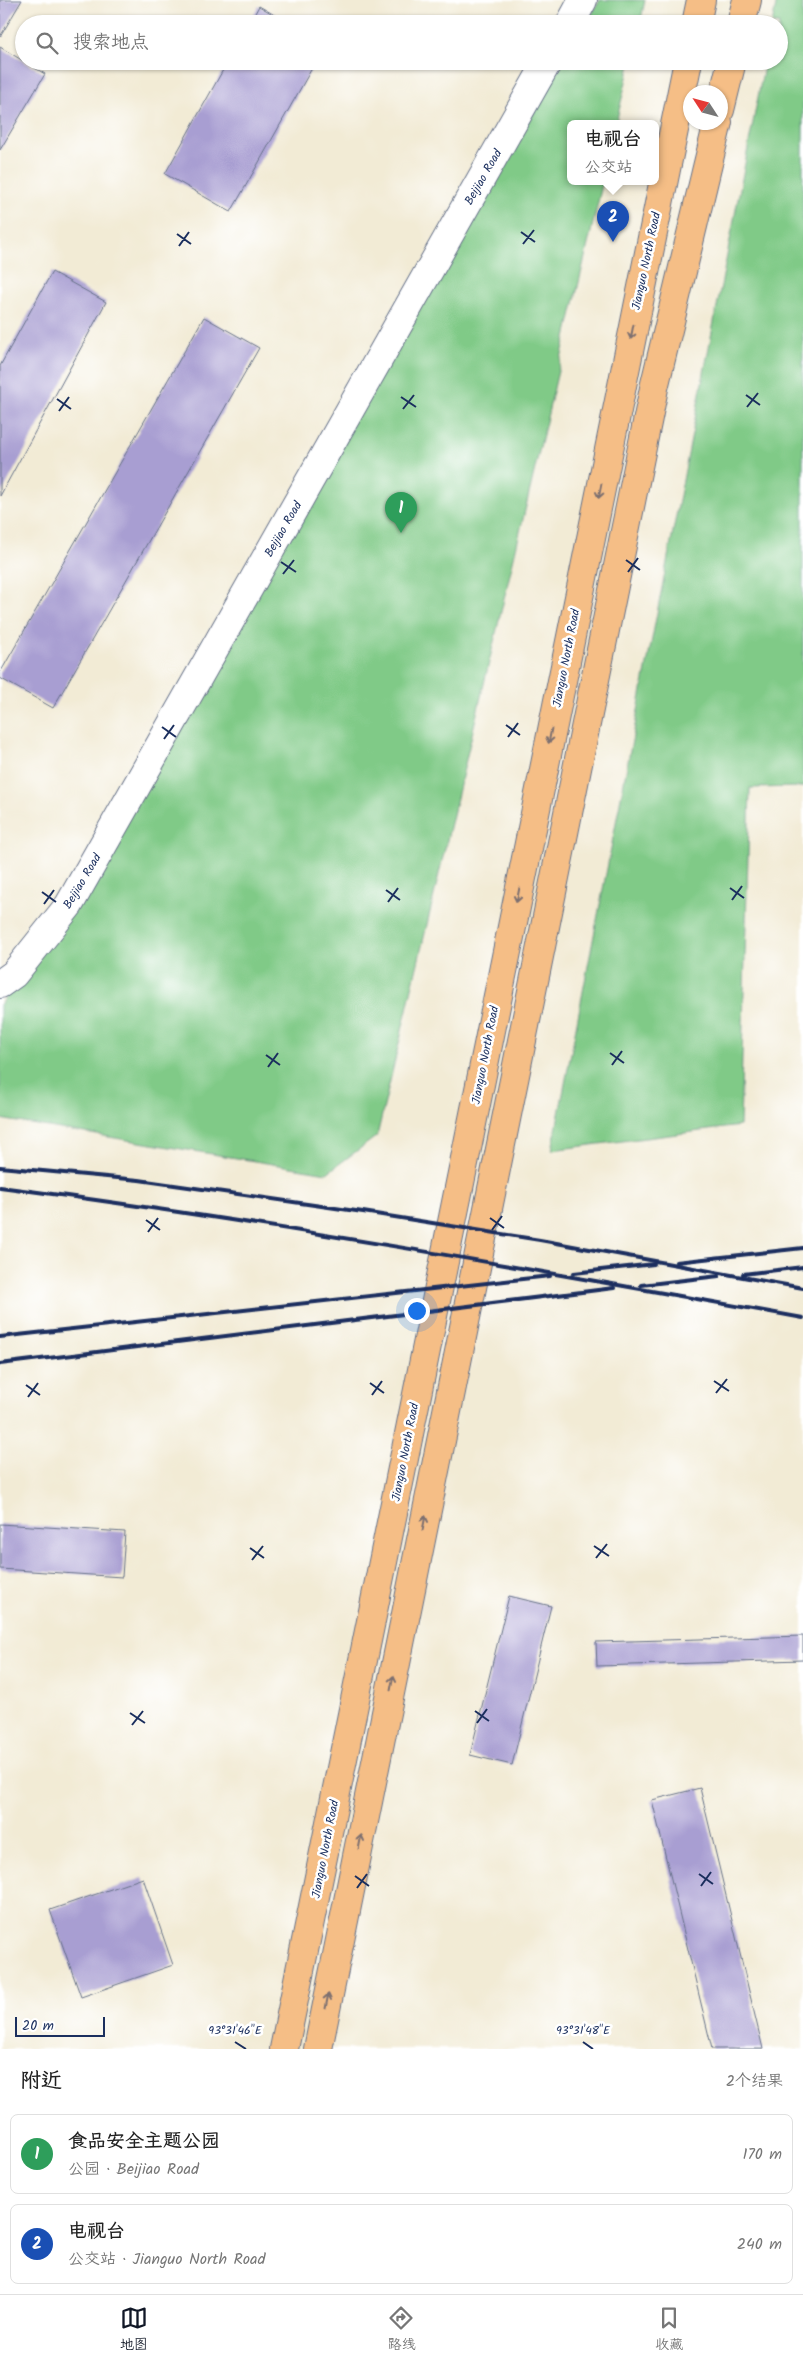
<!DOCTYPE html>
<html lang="zh">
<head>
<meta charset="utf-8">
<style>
	body { margin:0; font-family:Kalam,"LXGW WenKai TC",sans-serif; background:#f6f6f6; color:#222 }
	.compass { position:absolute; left:683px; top:85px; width:45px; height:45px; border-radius:50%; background:#fff; box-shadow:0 1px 4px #0004; rotate:306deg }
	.scale { position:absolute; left:15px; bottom:12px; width:90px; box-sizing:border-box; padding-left:5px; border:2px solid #1b2f5e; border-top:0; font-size:14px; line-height:18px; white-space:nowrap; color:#1b2f5e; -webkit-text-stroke:4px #fff; paint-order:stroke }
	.you { position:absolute; left:416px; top:1310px; width:18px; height:18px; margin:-12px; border:4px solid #fff; border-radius:50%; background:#1a73e8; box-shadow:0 0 0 8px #1a73e833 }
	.badge { display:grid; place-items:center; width:32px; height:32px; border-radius:50%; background:#111827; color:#fff; font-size:16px; font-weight:700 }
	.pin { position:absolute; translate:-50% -41px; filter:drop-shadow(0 1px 2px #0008) }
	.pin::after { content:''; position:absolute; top:26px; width:18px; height:15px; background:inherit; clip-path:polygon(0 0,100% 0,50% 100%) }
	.popup { position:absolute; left:567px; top:120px; width:92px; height:65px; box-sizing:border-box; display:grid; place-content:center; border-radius:8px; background:#fff; filter:drop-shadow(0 1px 4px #0005); font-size:16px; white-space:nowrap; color:#767676 }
	.popup b { font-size:19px; color:#222 }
	.popup::after { content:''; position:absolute; left:50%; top:100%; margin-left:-10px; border:10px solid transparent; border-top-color:#fff }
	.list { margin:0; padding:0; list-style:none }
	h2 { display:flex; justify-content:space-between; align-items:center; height:65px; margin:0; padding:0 20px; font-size:21px }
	h2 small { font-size:16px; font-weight:400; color:#767676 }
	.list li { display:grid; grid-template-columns:32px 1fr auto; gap:15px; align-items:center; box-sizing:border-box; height:80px; margin:0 10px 10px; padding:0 10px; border:1px solid #e0e0e0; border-radius:8px }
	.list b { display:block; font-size:19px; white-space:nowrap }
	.list p { margin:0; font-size:16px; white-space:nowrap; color:#767676 }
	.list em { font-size:16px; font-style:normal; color:#767676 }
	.icon { flex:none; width:28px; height:28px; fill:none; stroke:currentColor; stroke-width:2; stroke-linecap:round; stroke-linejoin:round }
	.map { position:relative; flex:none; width:803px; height:2049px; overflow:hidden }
	.search { position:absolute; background:#fff; box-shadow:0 1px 4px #0004; left:15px; right:15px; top:15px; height:55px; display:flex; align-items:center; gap:12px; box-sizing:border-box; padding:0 18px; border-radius:28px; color:#767676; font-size:19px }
	.sheet { height:245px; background:#fff }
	nav { display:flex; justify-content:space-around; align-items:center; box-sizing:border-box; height:70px; border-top:1px solid #e0e0e0; background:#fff; font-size:14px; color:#767676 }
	nav a { display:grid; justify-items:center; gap:2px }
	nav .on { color:#111827 }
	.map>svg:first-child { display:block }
	.green { fill:#80ca87; stroke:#4e7c72 }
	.building { fill:#a89ed2 }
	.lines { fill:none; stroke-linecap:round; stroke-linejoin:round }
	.tertiary-casing { stroke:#667188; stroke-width:30 }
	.primary-casing { stroke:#667188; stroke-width:30 }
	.tertiary { stroke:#fff; stroke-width:28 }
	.primary { stroke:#f5be86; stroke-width:28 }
	.rail { stroke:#1b2f5e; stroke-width:4 }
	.oneway { stroke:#7d6f70 }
	.ticks { fill:none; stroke:#1b2f5e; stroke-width:2 }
	.labels { text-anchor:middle; stroke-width:5; stroke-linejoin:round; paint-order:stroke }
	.street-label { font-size:12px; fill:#1b2f5e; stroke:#fff }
	.ticks-label { font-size:12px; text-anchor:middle; fill:#1b2f5e; stroke:#fff; stroke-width:5; stroke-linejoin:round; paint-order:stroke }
</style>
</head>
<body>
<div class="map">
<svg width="803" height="2049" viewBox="0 0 803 2049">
	<rect width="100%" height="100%" fill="#fff"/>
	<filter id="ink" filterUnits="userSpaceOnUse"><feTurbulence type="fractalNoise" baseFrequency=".02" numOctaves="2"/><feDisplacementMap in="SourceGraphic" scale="10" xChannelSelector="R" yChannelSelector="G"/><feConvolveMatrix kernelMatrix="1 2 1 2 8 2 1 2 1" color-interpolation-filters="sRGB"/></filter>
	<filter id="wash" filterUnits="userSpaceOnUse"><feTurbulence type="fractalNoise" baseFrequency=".0096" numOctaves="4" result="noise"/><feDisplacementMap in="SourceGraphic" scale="20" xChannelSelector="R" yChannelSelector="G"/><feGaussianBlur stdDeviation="1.12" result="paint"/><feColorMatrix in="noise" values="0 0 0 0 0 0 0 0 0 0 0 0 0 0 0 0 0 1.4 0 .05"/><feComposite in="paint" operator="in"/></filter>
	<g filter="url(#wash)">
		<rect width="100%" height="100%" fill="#f2ebd5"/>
		<g class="green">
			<polygon points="600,0 645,0 640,24 586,24"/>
			<polygon points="777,0 803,0 803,787 750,788 740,1126 552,1150 765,61 779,61 779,24 772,24"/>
			<polygon points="564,61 631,61 616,123 570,123 570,181 603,181 377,1136 327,1173 0,1119 0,1005"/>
		</g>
		<g id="blocks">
			<g class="building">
				<polygon points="0,0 22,0 0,37"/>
				<polygon points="259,6 290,24 249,24"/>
				<polygon points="0,47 45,74 0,150"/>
				<polygon points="228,61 316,61 231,212 165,174"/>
				<polygon points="52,272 106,302 0,496 0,366"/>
				<polygon points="204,317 259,348 53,708 0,678 0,673"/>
				<polygon points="0,1524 125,1532 122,1577 0,1569"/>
				<polygon points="509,1596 551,1606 512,1765 470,1755"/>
				<polygon points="803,1636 803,1660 597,1666 596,1642"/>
				<polygon points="700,1788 763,2049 712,2049 652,1800"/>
				<polygon points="143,1878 173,1965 81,1997 50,1910"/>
			</g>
		</g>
	</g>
	<g filter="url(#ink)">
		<use href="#blocks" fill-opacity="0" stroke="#667188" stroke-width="1"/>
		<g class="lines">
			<g class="tertiary-casing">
				<g id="tertiary">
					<polyline points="570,24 583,0"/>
					<polyline points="0,984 14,974 69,905 548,61"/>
				</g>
			</g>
			<g class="primary-casing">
				<g id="primary">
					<polyline points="696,24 701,0"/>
					<polyline points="741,24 747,0"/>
					<polyline points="720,110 732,61"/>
					<polyline points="284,2049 688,61"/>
					<polyline points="318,2049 654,388 718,122"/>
				</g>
			</g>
			<use href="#tertiary" class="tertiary"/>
			<use href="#primary" class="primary"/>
			<g class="rail">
				<polyline points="0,1167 139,1180 363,1212 540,1240 803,1288"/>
				<path d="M0,1187C269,1222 536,1270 803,1318"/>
				<polyline points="676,1262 803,1248"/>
				<polyline points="574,1273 654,1264"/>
				<polyline points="743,1274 803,1267"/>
				<polyline points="641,1285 719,1276"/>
				<polyline points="0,1337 550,1276"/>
				<polyline points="0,1364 614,1288"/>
			</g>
		</g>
		<defs><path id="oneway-shaft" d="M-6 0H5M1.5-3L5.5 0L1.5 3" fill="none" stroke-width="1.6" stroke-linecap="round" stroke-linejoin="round" transform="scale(1.25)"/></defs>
		<g class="oneway">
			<use href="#oneway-shaft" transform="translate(632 332) rotate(101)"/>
			<use href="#oneway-shaft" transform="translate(600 491) rotate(101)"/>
			<use href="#oneway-shaft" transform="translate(550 736) rotate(101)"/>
			<use href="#oneway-shaft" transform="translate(518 895) rotate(101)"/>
			<use href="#oneway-shaft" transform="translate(424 1523) rotate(-79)"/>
			<use href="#oneway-shaft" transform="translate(392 1683) rotate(-79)"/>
			<use href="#oneway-shaft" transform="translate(360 1842) rotate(-79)"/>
			<use href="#oneway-shaft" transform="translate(327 2001) rotate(-79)"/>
		</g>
	</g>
	<path class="ticks" d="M521,232L535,242M177,234L191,244M523,244L534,230M179,246L189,232M746,395L760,405M401,397L416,407M57,399L71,409M747,407L758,393M403,409L414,395M59,411L69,397M626,560L640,570M281,562L296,572M628,572L638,558M283,574L294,560M506,725L520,735M162,727L176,737M508,737L518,723M164,739L174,725M730,888L744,898M386,890L400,900M42,892L56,902M732,900L742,886M388,902L398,888M44,904L54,890M610,1053L624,1063M266,1055L280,1065M612,1065L622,1051M268,1067L278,1053M490,1218L504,1228M146,1220L160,1230M492,1230L502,1216M148,1232L158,1218M714,1381L729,1391M370,1383L384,1393M26,1385L40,1395M716,1393L727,1379M372,1395L382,1381M28,1397L38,1383M594,1546L609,1556M250,1548L264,1558M596,1558L607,1544M252,1560L263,1546M475,1711L489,1721M130,1713L145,1723M477,1723L487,1709M132,1725L143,1711M699,1874L713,1884M355,1876L369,1886M701,1886L711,1872M357,1888L367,1874M235,2042L246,2049M583,2042L593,2049"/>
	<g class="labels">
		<g class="street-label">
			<text transform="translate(483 177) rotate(-60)" y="4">Beijiao Road</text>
			<text transform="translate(646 261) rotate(-78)" y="4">Jianguo North Road</text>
			<text transform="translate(283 529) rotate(-60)" y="4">Beijiao Road</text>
			<text transform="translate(566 658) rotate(-79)" y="4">Jianguo North Road</text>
			<text transform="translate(82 881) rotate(-59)" y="4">Beijiao Road</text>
			<text transform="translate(485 1055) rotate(-79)" y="4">Jianguo North Road</text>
			<text transform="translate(405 1452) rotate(-79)" y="4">Jianguo North Road</text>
			<text transform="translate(325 1849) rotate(-79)" y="4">Jianguo North Road</text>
		</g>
	</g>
	<g class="ticks-label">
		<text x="235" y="2034">93°31'46"E</text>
		<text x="583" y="2034">93°31'48"E</text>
	</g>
</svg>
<svg class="compass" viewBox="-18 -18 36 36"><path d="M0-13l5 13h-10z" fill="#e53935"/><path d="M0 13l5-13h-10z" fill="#767676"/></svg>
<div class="scale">20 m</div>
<div class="you"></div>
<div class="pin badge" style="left:401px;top:533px;background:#2e9e5b">1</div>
<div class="pin badge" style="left:613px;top:242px;background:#1a4fb4">2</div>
<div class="popup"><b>电视台</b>公交站</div>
<div class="search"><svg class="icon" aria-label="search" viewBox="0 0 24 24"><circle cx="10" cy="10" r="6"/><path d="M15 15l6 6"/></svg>搜索地点</div>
</div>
<section class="sheet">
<h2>附近<small>2个结果</small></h2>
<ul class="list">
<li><span class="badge" style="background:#2e9e5b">1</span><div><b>食品安全主题公园</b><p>公园 · Beijiao Road</p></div><em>170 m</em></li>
<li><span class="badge" style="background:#1a4fb4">2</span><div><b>电视台</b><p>公交站 · Jianguo North Road</p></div><em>240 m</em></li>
</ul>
</section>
<nav>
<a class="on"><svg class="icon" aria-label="map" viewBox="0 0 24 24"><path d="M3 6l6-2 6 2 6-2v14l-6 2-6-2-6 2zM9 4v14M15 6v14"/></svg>地图</a>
<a><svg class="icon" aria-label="directions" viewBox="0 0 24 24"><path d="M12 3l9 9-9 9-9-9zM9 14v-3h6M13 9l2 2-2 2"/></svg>路线</a>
<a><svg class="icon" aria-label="saved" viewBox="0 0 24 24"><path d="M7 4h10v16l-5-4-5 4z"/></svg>收藏</a>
</nav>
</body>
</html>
